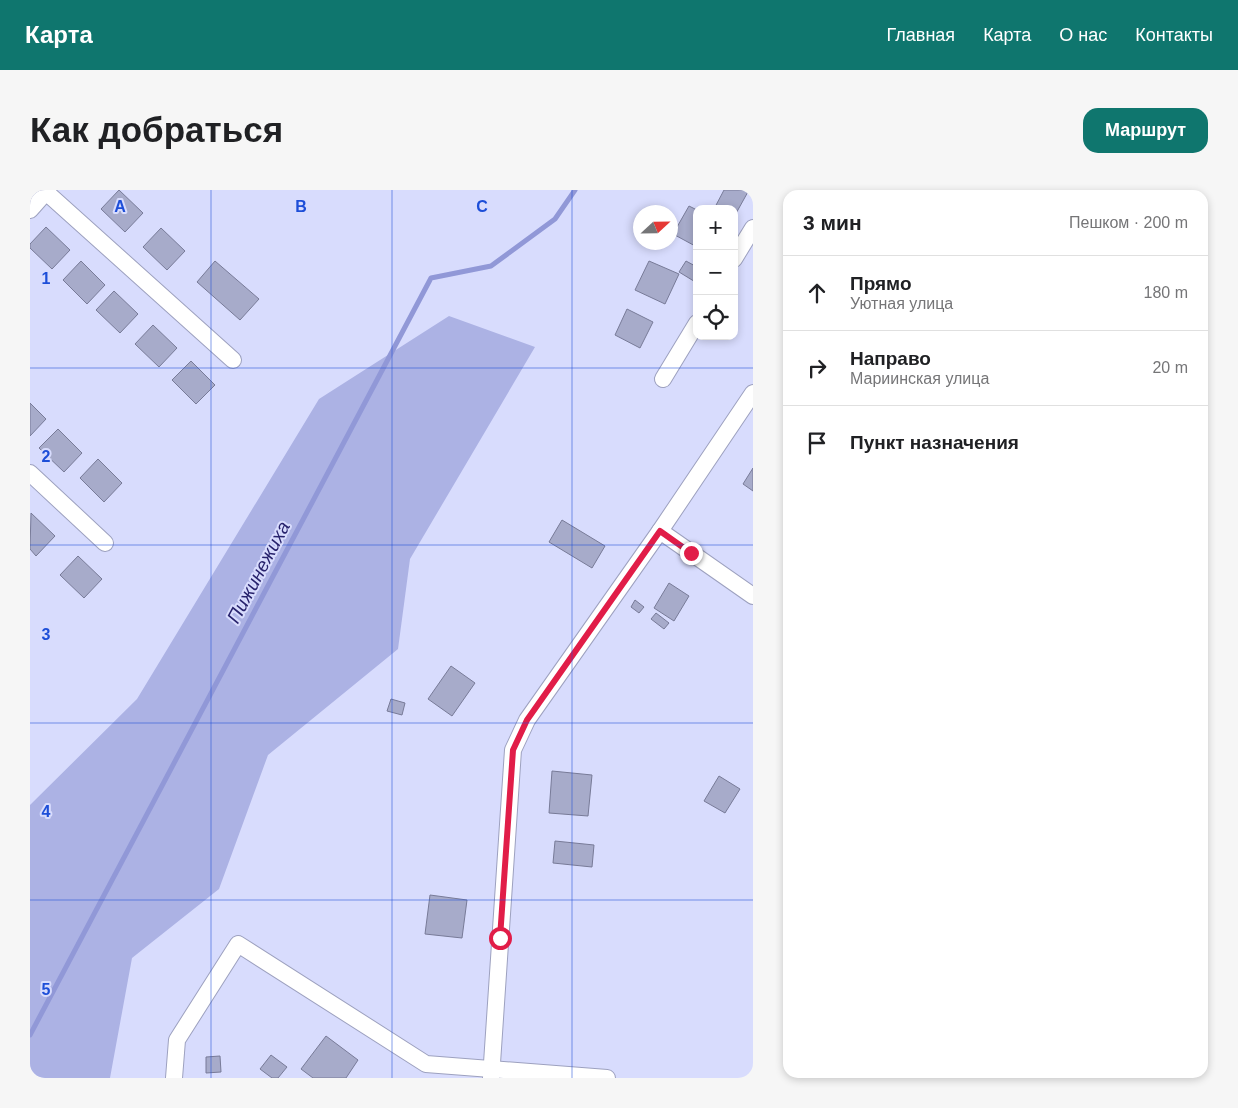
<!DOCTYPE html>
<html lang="ru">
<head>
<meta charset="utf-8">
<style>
	body { margin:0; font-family:Arial,sans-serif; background:#f6f6f6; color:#202124 }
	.controls { position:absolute; right:15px; top:15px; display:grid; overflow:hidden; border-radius:10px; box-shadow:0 2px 8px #0003 }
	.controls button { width:45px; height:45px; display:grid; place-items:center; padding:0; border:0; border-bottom:1px solid #e0e0e0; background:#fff; color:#202124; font:25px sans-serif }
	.compass { position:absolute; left:603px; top:15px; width:45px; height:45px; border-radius:50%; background:#fff; box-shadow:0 2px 8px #0003; rotate:68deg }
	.stop { position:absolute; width:15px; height:15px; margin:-11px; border:4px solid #e11d48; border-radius:50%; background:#fff }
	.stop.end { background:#e11d48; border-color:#fff; box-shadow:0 1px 5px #0008 }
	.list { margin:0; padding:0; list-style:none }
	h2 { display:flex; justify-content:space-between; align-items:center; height:65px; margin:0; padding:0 20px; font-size:21px }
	h2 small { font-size:16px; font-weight:400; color:#757577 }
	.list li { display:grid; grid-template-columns:32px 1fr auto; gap:15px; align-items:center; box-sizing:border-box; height:75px; padding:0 20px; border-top:1px solid #e0e0e0 }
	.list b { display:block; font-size:19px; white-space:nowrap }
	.list p { margin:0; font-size:16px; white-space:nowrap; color:#757577 }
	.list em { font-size:16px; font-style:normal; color:#757577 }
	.icon { flex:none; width:28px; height:28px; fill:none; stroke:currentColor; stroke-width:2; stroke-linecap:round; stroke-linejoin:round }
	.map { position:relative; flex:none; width:723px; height:888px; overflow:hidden; border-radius:15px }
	header { display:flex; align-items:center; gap:30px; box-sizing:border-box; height:70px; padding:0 25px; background:#0f766e; color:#fff }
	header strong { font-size:24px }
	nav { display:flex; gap:28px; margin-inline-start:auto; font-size:18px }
	.intro { display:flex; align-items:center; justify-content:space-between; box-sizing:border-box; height:120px; padding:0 30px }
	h1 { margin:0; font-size:35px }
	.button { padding:12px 22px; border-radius:15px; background:#0f766e; color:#fff; font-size:18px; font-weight:700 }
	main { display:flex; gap:30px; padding:0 30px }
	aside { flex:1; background:#fff; border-radius:15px; box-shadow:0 2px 8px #0003 }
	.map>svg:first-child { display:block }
	.green { fill:#acb2e4 }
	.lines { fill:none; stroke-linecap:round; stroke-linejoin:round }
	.stream { stroke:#9198d7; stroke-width:5 }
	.building { fill:#a7abca; stroke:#787b98 }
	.street-casing { stroke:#9da1bf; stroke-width:18 }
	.street { stroke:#fff; stroke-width:16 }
	.route { stroke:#e11d48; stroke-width:6 }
	.grid { fill:none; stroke:#1d4ed8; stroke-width:1; stroke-opacity:0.55 }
	.labels { text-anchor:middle; stroke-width:4; stroke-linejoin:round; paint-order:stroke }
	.water-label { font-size:19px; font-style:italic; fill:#28236d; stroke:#d8dcfd }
	.grid-label { font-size:16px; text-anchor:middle; font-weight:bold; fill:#1d4ed8; stroke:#d8dcfd; stroke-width:4; stroke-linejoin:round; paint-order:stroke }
</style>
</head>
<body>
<header>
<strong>Карта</strong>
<nav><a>Главная</a><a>Карта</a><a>О нас</a><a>Контакты</a></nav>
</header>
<div class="intro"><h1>Как добраться</h1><a class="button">Маршрут</a></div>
<main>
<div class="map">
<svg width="723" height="888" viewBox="0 0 723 888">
	<rect width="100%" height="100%" fill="#d8dcfd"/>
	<polygon class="green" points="419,126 505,157 380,369 368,459 238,565 189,699 102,768 80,888 0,888 0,615 107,509 289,209"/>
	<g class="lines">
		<polyline class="stream" points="0,845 401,88 461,76 525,29 545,0"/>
	</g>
	<g class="building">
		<polygon points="89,0 113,23 95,42 71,19"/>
		<polygon points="694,0 719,0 704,27 704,19 684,19"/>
		<polygon points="659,16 667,20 667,57 643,44"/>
		<polygon points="16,37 40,60 22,79 0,58 0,54"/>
		<polygon points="131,38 155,61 137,80 113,57"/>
		<polygon points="51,71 75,95 57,114 33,90"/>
		<polygon points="185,71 229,109 210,130 167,92"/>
		<polygon points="619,71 649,84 635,114 605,100"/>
		<polygon points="656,71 667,77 667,93 649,82"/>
		<polygon points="84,101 108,124 90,143 66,120"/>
		<polygon points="597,119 623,132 610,158 585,145"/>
		<polygon points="123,135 147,158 129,177 105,154"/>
		<polygon points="161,171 185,195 166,214 142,190"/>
		<polygon points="0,213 16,229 0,246"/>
		<polygon points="28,239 52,263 34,282 9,258"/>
		<polygon points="68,269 92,293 74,312 50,288"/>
		<polygon points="723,278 723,301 713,294"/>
		<polygon points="1,323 25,346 6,366 0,359"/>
		<polygon points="532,330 575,356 562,378 519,352"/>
		<polygon points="48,366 72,389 54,408 30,385"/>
		<polygon points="639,393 659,406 644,431 624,418"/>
		<polygon points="605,410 614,417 609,423 601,417"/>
		<polygon points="626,423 639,433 634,439 621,429"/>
		<polygon points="421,476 445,493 422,526 398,509"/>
		<polygon points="361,509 375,513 372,525 357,521"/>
		<polygon points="522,581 562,585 558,626 519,623"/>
		<polygon points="689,586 710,599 695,623 674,611"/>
		<polygon points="525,651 564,655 562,677 523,673"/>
		<polygon points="400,705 437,710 432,748 395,744"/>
		<polygon points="296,846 328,870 316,888 283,888 271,879"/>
		<polygon points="241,865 257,877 248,888 242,888 230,879"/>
		<polygon points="190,866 191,882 176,883 176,867"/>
	</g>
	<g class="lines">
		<g class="street-casing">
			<g id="street">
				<polyline points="0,20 16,2 203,170"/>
				<polyline points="704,69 723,38"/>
				<polyline points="633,189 667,133"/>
				<polyline points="0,283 75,353"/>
				<polyline points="630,341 723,406"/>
				<polyline points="144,888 147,850 208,754 396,874 577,888"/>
				<polyline points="461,888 483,560 497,530 630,341 723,203"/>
			</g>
		</g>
		<use href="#street" class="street"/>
	</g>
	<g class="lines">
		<polyline class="route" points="470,748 483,560 497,530 630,341 661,363"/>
	</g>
	<path class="grid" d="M181,0V888M362,0V888M542,0V888M0,178H723M0,355H723M0,533H723M0,710H723"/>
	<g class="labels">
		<g class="water-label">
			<text transform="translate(228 382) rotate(-62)" y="7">Пижинежиха</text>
		</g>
	</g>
	<g class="grid-label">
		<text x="90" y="22">A</text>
		<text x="271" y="22">B</text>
		<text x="452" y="22">C</text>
		<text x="16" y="94">1</text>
		<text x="16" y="272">2</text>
		<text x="16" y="450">3</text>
		<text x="16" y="627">4</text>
		<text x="16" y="805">5</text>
	</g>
</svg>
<div class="controls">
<button>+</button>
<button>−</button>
<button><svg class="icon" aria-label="locate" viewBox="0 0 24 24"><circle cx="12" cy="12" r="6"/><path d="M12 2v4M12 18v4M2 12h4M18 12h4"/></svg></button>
</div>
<svg class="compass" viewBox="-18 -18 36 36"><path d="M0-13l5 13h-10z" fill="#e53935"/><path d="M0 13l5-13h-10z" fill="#757577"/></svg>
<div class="stop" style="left:470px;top:748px"></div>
<div class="stop end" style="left:661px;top:363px"></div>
</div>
<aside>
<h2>3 мин<small>Пешком · 200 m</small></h2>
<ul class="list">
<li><svg class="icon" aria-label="ahead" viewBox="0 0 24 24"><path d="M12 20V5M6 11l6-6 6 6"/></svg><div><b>Прямо</b><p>Уютная улица</p></div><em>180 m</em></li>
<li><svg class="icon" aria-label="right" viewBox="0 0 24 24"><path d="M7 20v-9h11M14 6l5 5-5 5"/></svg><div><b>Направо</b><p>Мариинская улица</p></div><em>20 m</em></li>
<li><svg class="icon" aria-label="arrive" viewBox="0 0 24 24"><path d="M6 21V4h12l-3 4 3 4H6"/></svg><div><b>Пункт назначения</b></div></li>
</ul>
</aside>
</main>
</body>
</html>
